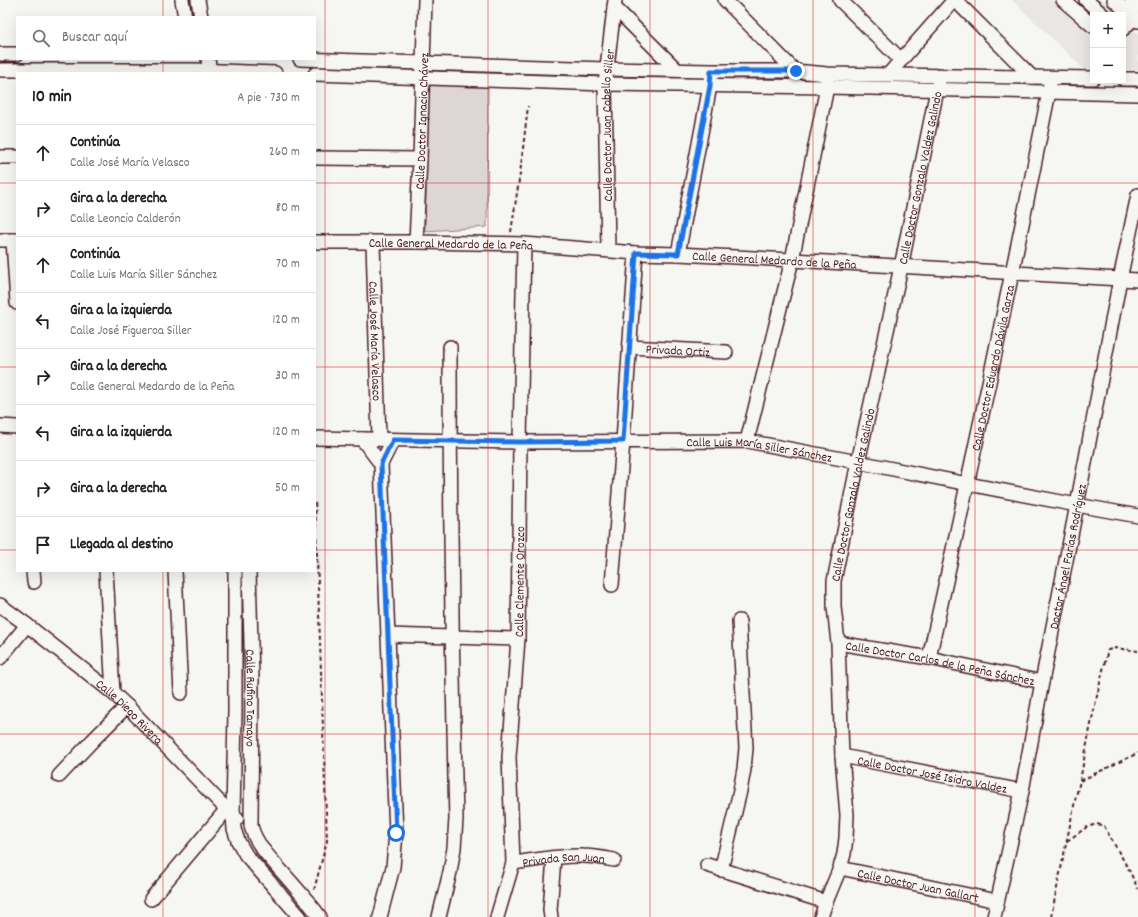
<!DOCTYPE html>
<html lang="es">
<head>
<meta charset="utf-8">
<style>
	body { margin:0; font-family:Dekko,sans-serif; background:#f6f6f6; color:#202124 }
	.controls { position:absolute; right:12px; top:12px; display:grid; overflow:hidden; border-radius:0px; box-shadow:0 4px 16px #0002 }
	.controls button { width:36px; height:36px; display:grid; place-items:center; padding:0; border:0; border-bottom:1px solid #e0e0e0; background:#fff; color:#202124; font:20px sans-serif }
	.stop { position:absolute; width:12px; height:12px; margin:-9px; border:3px solid #1a73e8; border-radius:50%; background:#fff }
	.stop.end { background:#1a73e8; border-color:#fff; box-shadow:0 1px 4px #0008 }
	.list { margin:0; padding:0; list-style:none }
	h2 { display:flex; justify-content:space-between; align-items:center; height:52px; margin:0; padding:0 16px; font-size:17px }
	h2 small { font-size:13px; font-weight:400; color:#757577 }
	.list li { display:grid; grid-template-columns:26px 1fr auto; gap:12px; align-items:center; box-sizing:border-box; height:56px; padding:0 16px; border-top:1px solid #e0e0e0 }
	.list b { display:block; font-size:15px; white-space:nowrap }
	.list p { margin:0; font-size:13px; white-space:nowrap; color:#757577 }
	.list em { font-size:13px; font-style:normal; color:#757577 }
	.icon { flex:none; width:22px; height:22px; fill:none; stroke:currentColor; stroke-width:2; stroke-linecap:round; stroke-linejoin:round }
	.map { position:relative; flex:none; width:1138px; height:917px; overflow:hidden }
	.search { position:absolute; background:#fff; box-shadow:0 4px 16px #0002; left:16px; top:16px; width:300px; height:44px; display:flex; align-items:center; gap:10px; box-sizing:border-box; padding:0 14px; border-radius:0px; color:#757577; font-size:15px }
	.panel { position:absolute; background:#fff; box-shadow:0 4px 16px #0002; left:16px; top:72px; width:300px; height:500px; border-radius:0px }
	.map>svg:first-child { display:block }
	.built { fill:#e9e6e3 }
	.green { fill:#ddd6d5; stroke:#947a80 }
	.lines { fill:none; stroke-linecap:round; stroke-linejoin:round }
	.minor-casing { stroke:#4a1f2b; stroke-width:16 }
	.highway-casing { stroke:#4a1f2b; stroke-width:23 }
	.path { stroke:#4a1f2b; stroke-width:2; stroke-dasharray:4 3; stroke-linecap:butt }
	.minor { stroke:#f6f6f2; stroke-width:13 }
	.highway { stroke:#f6f6f2; stroke-width:20 }
	.route { stroke:#1a73e8; stroke-width:5 }
	.grid { fill:none; stroke:#d62828; stroke-width:1; stroke-opacity:0.55 }
	.labels { text-anchor:middle; stroke-width:3.5; stroke-linejoin:round; paint-order:stroke }
	.street-label { font-size:13px; fill:#4a1f2b; stroke:#f6f6f2 }
</style>
</head>
<body>
<div class="map">
<svg width="1138" height="917" viewBox="0 0 1138 917">
	<rect width="100%" height="100%" fill="#f6f6f2"/>
	<filter id="ink" filterUnits="userSpaceOnUse"><feTurbulence type="fractalNoise" baseFrequency=".025" numOctaves="2"/><feDisplacementMap in="SourceGraphic" scale="8" xChannelSelector="R" yChannelSelector="G"/><feConvolveMatrix kernelMatrix="1 2 1 2 8 2 1 2 1" color-interpolation-filters="sRGB"/></filter>
	<g filter="url(#ink)">
		<g class="built">
			<polygon points="1012,0 1103,0 1118,15 1093,15 1093,70 1085,70"/>
			<polygon points="1123,20 1138,34 1138,70 1123,70"/>
		</g>
		<polygon class="green" points="429,85 488,85 487,227 425,231"/>
		<g class="lines">
			<g class="minor-casing">
				<g id="minor">
					<polyline points="182,0 185,17"/>
					<polyline points="198,0 201,17"/>
					<polyline points="725,0 795,71 795,75"/>
					<polyline points="840,0 901,60"/>
					<polyline points="955,0 1032,77"/>
					<polyline points="1063,0 1093,26"/>
					<polyline points="1086,0 1103,15"/>
					<polyline points="1114,0 1134,18 1138,21"/>
					<polyline points="614,7 677,70"/>
					<polyline points="1123,29 1134,18"/>
					<polyline points="0,54 17,54"/>
					<polyline points="208,59 210,73"/>
					<polyline points="300,59 606,69 711,71 795,71 827,74 1093,78"/>
					<polyline points="0,70 194,70 275,73"/>
					<polyline points="315,74 605,84 827,87 1138,94"/>
					<polyline points="889,74 901,60 954,0"/>
					<polyline points="1123,79 1138,79"/>
					<polyline points="0,157 17,157"/>
					<polyline points="315,158 420,159"/>
					<polyline points="0,240 17,240"/>
					<polyline points="13,240 17,303"/>
					<path id="s1" d="M315,242H416L524,244L636,253L678,254L792,260L1138,280"/>
					<path id="s2" d="M416,242L420,159L425,0"/>
					<path id="s3" d="M373,243L379,439"/>
					<path id="s4" d="M608,250L605,84L615,0"/>
					<polyline points="678,254 710,86 711,79"/>
					<path id="s5" d="M629,347L726,352"/>
					<polyline points="0,426 17,427"/>
					<path id="s6" d="M315,438L520,442L747,441L858,462L968,484L1077,505L1138,516"/>
					<polyline points="362,439 381,464"/>
					<polyline points="747,441 792,260 827,87 827,79"/>
					<polyline points="33,571 34,582"/>
					<polyline points="106,571 113,693"/>
					<polyline points="175,571 181,693"/>
					<polyline points="235,571 235,711 233,816 234,829 238,841 246,855 300,917"/>
					<path id="s7" d="M249,571L252,679L251,826C256,845 271,859 284,874C296,888 309,902 320,917"/>
					<polyline points="612,585 623,441 636,253"/>
					<path id="s8" d="M0,605L27,625L113,693L127,706L233,816L237,818"/>
					<polyline points="388,635 518,639"/>
					<path id="s9" d="M838,643L929,658L1042,682"/>
					<polyline points="0,658 27,625"/>
					<path id="s10" d="M929,658C971,470 1011,281 1049,92L1050,83"/>
					<path id="s11" d="M842,756L1022,791"/>
					<polyline points="59,776 93,740 127,706"/>
					<path id="s12" d="M513,863C536,860 560,855 583,856C593,856 603,858 614,860"/>
					<polyline points="707,865 826,902"/>
					<path id="s13" d="M840,868L997,901"/>
					<polyline points="721,870 740,791 744,769 746,748 739,621"/>
					<polyline points="151,899 227,809"/>
					<polyline points="380,917 393,867 396,833 381,464 393,440"/>
					<path d="M439,917L450,872L454,848L456,819C452,662 450,504 450,347"/>
					<path id="s14" d="M497,917L513,863L509,757L518,639L520,442L524,244"/>
					<polyline points="551,917 550,910 554,858"/>
					<path id="s15" d="M821,917L826,902L840,868L844,854L846,838L847,815L842,756L838,643L834,607V581L858,462L901,267L940,75"/>
					<path id="s16" d="M994,917L1022,791L1042,682L1077,505L1120,279L1138,195"/>
				</g>
			</g>
			<g class="highway-casing">
				<polyline id="highway" points="1135,0 1138,3"/>
			</g>
			<g class="path">
				<polyline points="511,232 520,174 528,106"/>
				<path d="M1080,781C1088,737 1097,693 1108,650L1116,648L1138,651"/>
				<polyline points="1067,841 1087,827 1097,824 1104,826 1129,870 1138,889"/>
				<polyline points="314,890 327,841 315,500"/>
				<polyline points="1051,917 1076,796 1080,781 1138,753"/>
			</g>
			<use href="#minor" class="minor"/>
			<use href="#highway" class="highway"/>
		</g>
	</g>
	<g class="lines" filter="url(#ink)">
		<polyline class="route" points="396,833 381,464 393,440 520,442 623,441 636,253 678,254 710,86 711,71 796,71"/>
	</g>
	<path class="grid" d="M163,0V17M325,0V917M488,0V917M650,0V917M813,0V917M975,0V917M163,59V73M0,183H17M315,183H1138M0,367H17M315,367H1138M0,550H17M315,550H1138M163,571V917M0,734H1138"/>
	<g class="labels">
		<g class="street-label">
			<text dy="5" stroke="none"><textPath href="#s2" startOffset="121">Calle Doctor Ignacio Chávez</textPath></text>
			<text dy="5" stroke="none"><textPath href="#s4" startOffset="125">Calle Doctor Juan Cabello Siller</textPath></text>
			<text dy="5" stroke="none"><textPath href="#s15" startOffset="753">Calle Doctor Gonzalo Valdez Galindo</textPath></text>
			<text dy="5" stroke="none"><textPath href="#s1" startOffset="136">Calle General Medardo de la Peña</textPath></text>
			<text dy="5" stroke="none"><textPath href="#s1" startOffset="460">Calle General Medardo de la Peña</textPath></text>
			<text dy="5" stroke="none"><textPath href="#s3" startOffset="98">Calle José María Velasco</textPath></text>
			<text dy="5" stroke="none"><textPath href="#s5" startOffset="49">Privada Ortiz</textPath></text>
			<text dy="5" stroke="none"><textPath href="#s10" startOffset="297">Calle Doctor Eduardo Dávila Garza</textPath></text>
			<text dy="5" stroke="none"><textPath href="#s6" startOffset="445">Calle Luis María Siller Sánchez</textPath></text>
			<text dy="5" stroke="none"><textPath href="#s15" startOffset="429">Calle Doctor Gonzalo Valdez Galindo</textPath></text>
			<text dy="5" stroke="none"><textPath href="#s16" startOffset="368">Doctor Ángel Farías Rodríguez</textPath></text>
			<text dy="5" stroke="none"><textPath href="#s14" startOffset="338">Calle Clemente Orozco</textPath></text>
			<text dy="5" stroke="none"><textPath href="#s9" startOffset="104">Calle Doctor Carlos de la Peña Sánchez</textPath></text>
			<text dy="5" stroke="none"><textPath href="#s7" startOffset="127">Calle Rufino Tamayo</textPath></text>
			<text dy="5" stroke="none"><textPath href="#s8" startOffset="168">Calle Diego Rivera</textPath></text>
			<text dy="5" stroke="none"><textPath href="#s11" startOffset="92">Calle Doctor José Isidro Valdez</textPath></text>
			<text dy="5" stroke="none"><textPath href="#s12" startOffset="51">Privada San Juan</textPath></text>
			<text dy="5" stroke="none"><textPath href="#s13" startOffset="80">Calle Doctor Juan Gallart</textPath></text>
		</g>
	</g>
</svg>
<div class="controls">
<button>+</button>
<button>−</button>
</div>
<div class="stop" style="left:396px;top:833px"></div>
<div class="stop end" style="left:796px;top:71px"></div>
<div class="search"><svg class="icon" aria-label="search" viewBox="0 0 24 24"><circle cx="10" cy="10" r="6"/><path d="M15 15l6 6"/></svg>Buscar aquí</div>
<section class="panel">
<h2>10 min<small>A pie · 730 m</small></h2>
<ul class="list">
<li><svg class="icon" aria-label="ahead" viewBox="0 0 24 24"><path d="M12 20V5M6 11l6-6 6 6"/></svg><div><b>Continúa</b><p>Calle José María Velasco</p></div><em>260 m</em></li>
<li><svg class="icon" aria-label="right" viewBox="0 0 24 24"><path d="M7 20v-9h11M14 6l5 5-5 5"/></svg><div><b>Gira a la derecha</b><p>Calle Leoncio Calderón</p></div><em>80 m</em></li>
<li><svg class="icon" aria-label="ahead" viewBox="0 0 24 24"><path d="M12 20V5M6 11l6-6 6 6"/></svg><div><b>Continúa</b><p>Calle Luis María Siller Sánchez</p></div><em>70 m</em></li>
<li><svg class="icon" aria-label="left" viewBox="0 0 24 24"><path d="M17 20v-9H6M10 6l-5 5 5 5"/></svg><div><b>Gira a la izquierda</b><p>Calle José Figueroa Siller</p></div><em>120 m</em></li>
<li><svg class="icon" aria-label="right" viewBox="0 0 24 24"><path d="M7 20v-9h11M14 6l5 5-5 5"/></svg><div><b>Gira a la derecha</b><p>Calle General Medardo de la Peña</p></div><em>30 m</em></li>
<li><svg class="icon" aria-label="left" viewBox="0 0 24 24"><path d="M17 20v-9H6M10 6l-5 5 5 5"/></svg><div><b>Gira a la izquierda</b></div><em>120 m</em></li>
<li><svg class="icon" aria-label="right" viewBox="0 0 24 24"><path d="M7 20v-9h11M14 6l5 5-5 5"/></svg><div><b>Gira a la derecha</b></div><em>50 m</em></li>
<li><svg class="icon" aria-label="arrive" viewBox="0 0 24 24"><path d="M6 21V4h12l-3 4 3 4H6"/></svg><div><b>Llegada al destino</b></div></li>
</ul>
</section>
</div>
</body>
</html>
